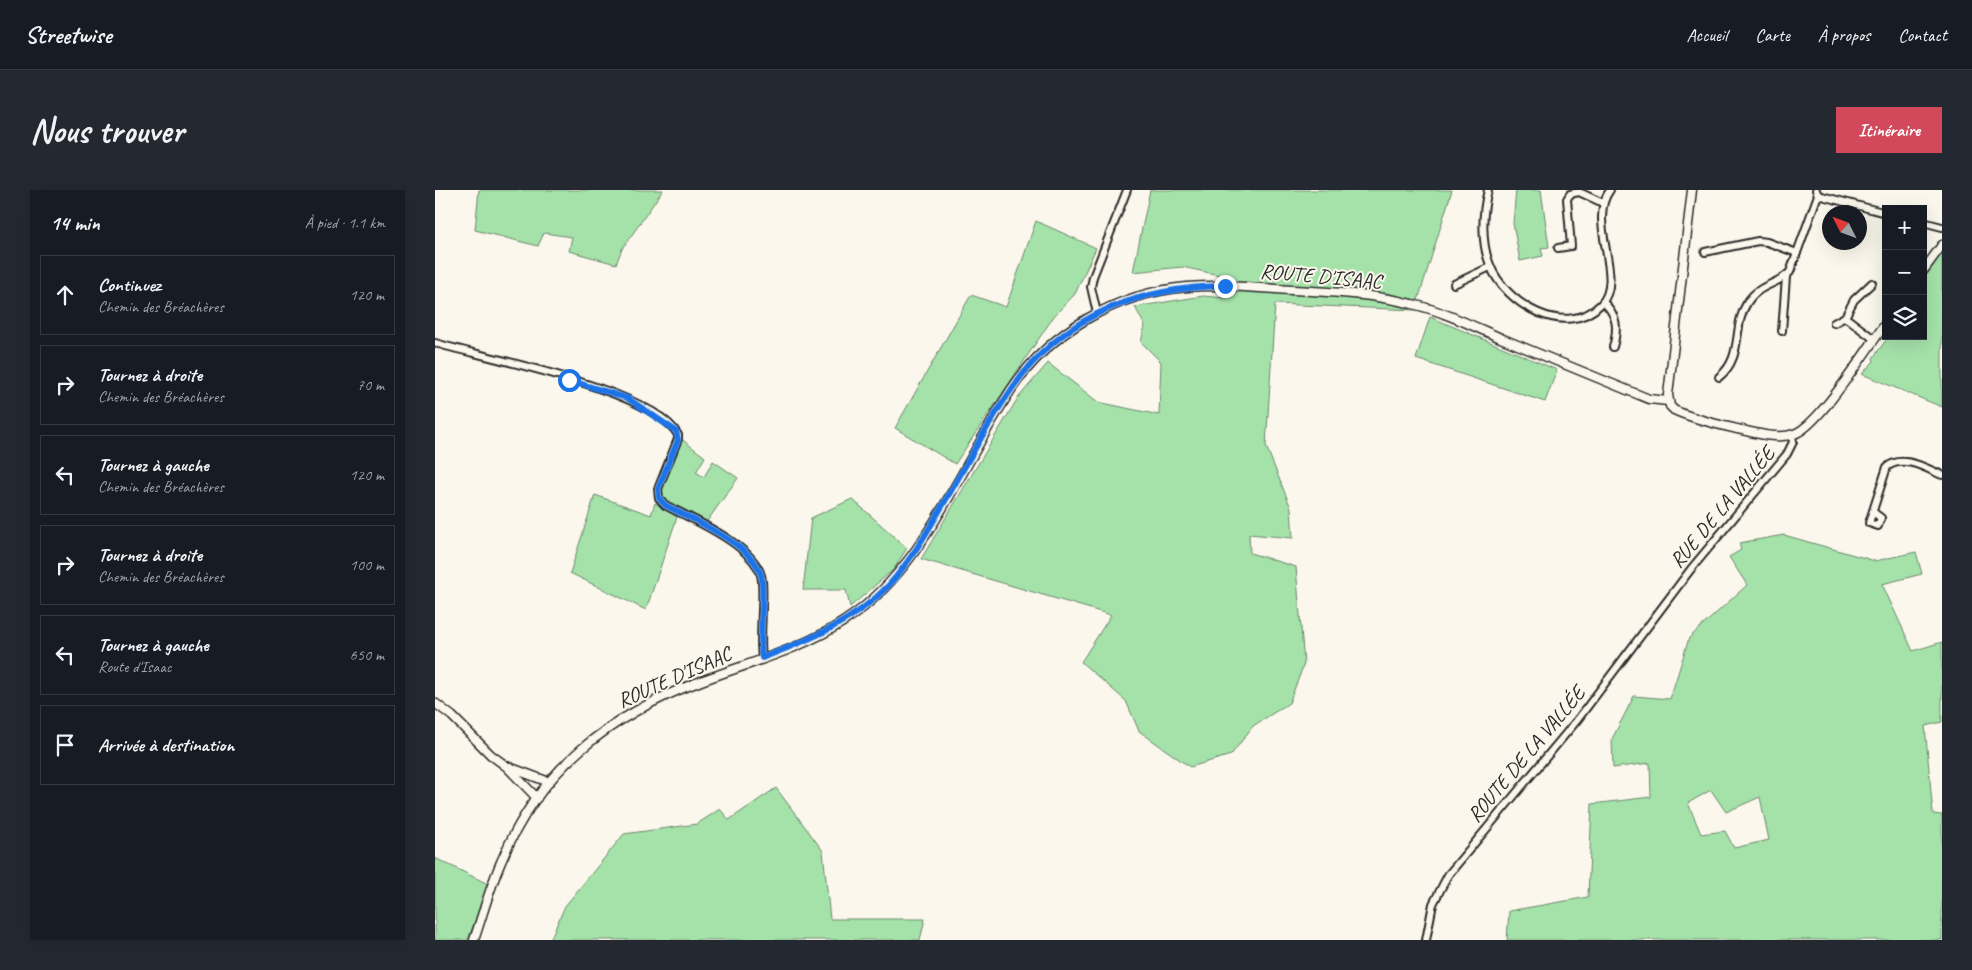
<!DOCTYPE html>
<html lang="fr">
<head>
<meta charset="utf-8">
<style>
	body { margin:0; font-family:Caveat,sans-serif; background:#242831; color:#f1f3f6 }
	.controls { position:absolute; right:15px; top:15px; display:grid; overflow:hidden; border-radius:0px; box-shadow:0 5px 20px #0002 }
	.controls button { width:45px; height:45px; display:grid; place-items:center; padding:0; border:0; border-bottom:1px solid #363941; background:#171b24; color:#f1f3f6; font:25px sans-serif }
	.compass { position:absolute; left:1387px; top:15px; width:45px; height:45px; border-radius:50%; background:#171b24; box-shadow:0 5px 20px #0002; rotate:312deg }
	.stop { position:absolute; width:15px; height:15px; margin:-11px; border:4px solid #1a73e8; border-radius:50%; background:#fff }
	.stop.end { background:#1a73e8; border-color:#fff; box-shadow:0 1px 5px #0008 }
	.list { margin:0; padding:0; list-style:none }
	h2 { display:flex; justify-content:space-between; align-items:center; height:65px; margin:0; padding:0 20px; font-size:21px }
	h2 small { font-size:16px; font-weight:400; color:#9ea1a6 }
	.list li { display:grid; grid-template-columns:32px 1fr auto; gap:15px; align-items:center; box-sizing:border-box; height:80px; margin:0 10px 10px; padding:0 10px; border:1px solid #363941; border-radius:0px }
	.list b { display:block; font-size:19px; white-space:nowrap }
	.list p { margin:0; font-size:16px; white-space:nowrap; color:#9ea1a6 }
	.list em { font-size:16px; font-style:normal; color:#9ea1a6 }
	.icon { flex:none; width:28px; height:28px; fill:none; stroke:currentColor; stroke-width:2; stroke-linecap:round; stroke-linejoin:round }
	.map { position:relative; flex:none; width:1507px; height:750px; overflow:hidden; border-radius:0px }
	header { display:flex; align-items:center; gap:30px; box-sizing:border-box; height:70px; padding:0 25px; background:#171b24; border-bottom:1px solid #363941 }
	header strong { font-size:24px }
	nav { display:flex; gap:28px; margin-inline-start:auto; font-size:18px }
	.intro { display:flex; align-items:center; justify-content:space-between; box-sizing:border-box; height:120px; padding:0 30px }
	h1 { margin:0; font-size:35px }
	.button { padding:12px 22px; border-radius:0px; background:#d1495b; color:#fff; font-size:18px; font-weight:700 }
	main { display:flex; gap:30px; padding:0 30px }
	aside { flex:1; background:#171b24; border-radius:0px; box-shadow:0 5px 20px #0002 }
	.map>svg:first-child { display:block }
	.green { fill:#a5e2aa; stroke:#68866a; fill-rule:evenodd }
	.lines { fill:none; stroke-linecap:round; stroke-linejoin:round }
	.minor-casing { stroke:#2b2b2b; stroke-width:10 }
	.tertiary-casing { stroke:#2b2b2b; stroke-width:11 }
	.minor { stroke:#fbf7ec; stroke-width:6 }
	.tertiary { stroke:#fbf7ec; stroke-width:8 }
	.route { stroke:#1a73e8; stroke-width:6 }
	.labels { text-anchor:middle; stroke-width:4; stroke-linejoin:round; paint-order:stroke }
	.street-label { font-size:21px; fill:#2b2b2b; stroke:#fbf7ec }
</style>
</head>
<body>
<header>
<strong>Streetwise</strong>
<nav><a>Accueil</a><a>Carte</a><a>À propos</a><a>Contact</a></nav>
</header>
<div class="intro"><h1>Nous trouver</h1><a class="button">Itinéraire</a></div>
<main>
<aside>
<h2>14 min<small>À pied · 1.1 km</small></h2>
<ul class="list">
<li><svg class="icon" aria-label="ahead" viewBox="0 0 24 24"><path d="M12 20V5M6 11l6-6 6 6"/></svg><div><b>Continuez</b><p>Chemin des Bréachères</p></div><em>120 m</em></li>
<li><svg class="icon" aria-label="right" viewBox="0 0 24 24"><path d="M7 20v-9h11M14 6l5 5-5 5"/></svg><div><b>Tournez à droite</b><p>Chemin des Bréachères</p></div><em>70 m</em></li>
<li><svg class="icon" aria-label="left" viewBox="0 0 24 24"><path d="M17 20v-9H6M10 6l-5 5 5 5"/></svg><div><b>Tournez à gauche</b><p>Chemin des Bréachères</p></div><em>120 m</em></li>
<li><svg class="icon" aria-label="right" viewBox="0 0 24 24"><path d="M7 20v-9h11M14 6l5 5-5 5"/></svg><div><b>Tournez à droite</b><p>Chemin des Bréachères</p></div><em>100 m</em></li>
<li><svg class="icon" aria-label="left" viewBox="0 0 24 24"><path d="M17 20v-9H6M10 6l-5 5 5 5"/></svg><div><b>Tournez à gauche</b><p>Route d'Isaac</p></div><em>650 m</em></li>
<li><svg class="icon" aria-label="arrive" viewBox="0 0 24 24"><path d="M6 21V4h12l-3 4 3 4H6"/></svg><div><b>Arrivée à destination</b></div></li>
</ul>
</aside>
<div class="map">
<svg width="1507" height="750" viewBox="0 0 1507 750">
	<rect width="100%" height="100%" fill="#fbf7ec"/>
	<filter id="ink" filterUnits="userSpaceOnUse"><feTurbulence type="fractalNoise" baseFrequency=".02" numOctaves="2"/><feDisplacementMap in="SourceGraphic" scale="10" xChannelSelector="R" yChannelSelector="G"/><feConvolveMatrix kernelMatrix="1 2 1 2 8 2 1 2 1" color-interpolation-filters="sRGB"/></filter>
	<g filter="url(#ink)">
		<g class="green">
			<polygon points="44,0 228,0 187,59 181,74 134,61 137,47 109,43 103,56 40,40"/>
			<polygon points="715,0 1017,0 980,120 840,114 831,256 856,318 858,348 814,344 815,363 861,377 869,474 854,513 818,536 796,565 755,577 704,541 691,511 646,472 676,425 486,369 583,208 613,173 663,212 724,225 726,172 706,152 710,136 700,117 768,106 790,108 794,87 747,77 698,82"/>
			<polygon points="1081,0 1106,0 1114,57 1106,58 1108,66 1085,71 1078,33"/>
			<polygon points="601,31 661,58 640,104 619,126 520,274 460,238 536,105 571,117"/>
			<polygon points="1507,61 1507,217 1427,184 1439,171 1438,168 1454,146 1488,146 1488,88"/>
			<polygon points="995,127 1122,180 1110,212 981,169"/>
			<polygon points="245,248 270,267 261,282 269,287 278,271 303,288 270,334 228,309 225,302"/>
			<polygon points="160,305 216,325 220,313 242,327 211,420 135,383"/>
			<polygon points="417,309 472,358 459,379 415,417 411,400 368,400 376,328"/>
			<path d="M1349,345L1440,371L1481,362L1487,384L1447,394L1478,461L1507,452V532L1490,536L1498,624L1507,625V750H1072L1074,721L1153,707L1157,614L1216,607L1215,573L1178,578L1177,549L1199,506L1235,509L1254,448L1312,395L1294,367L1306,360L1304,353ZM1276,600L1291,622L1325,607L1334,650L1299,658L1290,641L1266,644L1253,613Z"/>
			<polygon points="341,598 388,661 395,729 490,729 485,750 115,750 130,716 189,644 262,634 285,619 294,630"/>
			<polygon points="0,668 53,694 33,750 0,750"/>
		</g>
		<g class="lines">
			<g class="minor-casing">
				<g id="minor">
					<path d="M1053,0C1047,23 1046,53 1055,75C1070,114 1131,150 1166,114C1191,88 1151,32 1175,0"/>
					<polyline points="1383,5 1451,23"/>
					<polyline points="1488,32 1507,37"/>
					<polyline points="1123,58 1136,56 1132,9 1135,4 1144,2 1168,13"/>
					<polyline points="1270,62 1323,51 1332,52 1362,63"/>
					<polyline points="1019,94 1055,77"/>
					<path d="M1168,112C1183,125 1183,139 1178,157"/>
					<polyline points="662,123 656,97 658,87 692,0"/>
					<polyline points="1410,127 1419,110 1437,93"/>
					<polyline points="1399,133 1410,127 1439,149"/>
					<polyline points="1347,141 1351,87"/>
					<path d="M0,153C51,168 220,200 243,245V249L223,299L224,308L230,315C256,329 325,357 327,391C329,416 324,442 327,468"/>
					<path d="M1284,187C1309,167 1297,137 1312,113C1323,94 1343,95 1355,82L1383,5L1381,0"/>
					<path d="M1438,322L1446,328L1443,336L1434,333L1452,277C1468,264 1490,278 1507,285"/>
					<polyline points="991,750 998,714 1013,685 1143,529 1256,379 1352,264 1358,252 1357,245"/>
				</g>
			</g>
			<g class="tertiary-casing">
				<g id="tertiary">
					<path d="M1257,0L1233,205L1235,216L1239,220C1258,229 1281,234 1302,239C1318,242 1342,250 1359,244C1384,236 1433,157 1451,133"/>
					<polyline points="1488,81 1507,55"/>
					<polyline points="0,513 17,526 56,565 71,576 102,608"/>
					<polyline points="71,576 114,592"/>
					<path d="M39,750C48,724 55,697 66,672C104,579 175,525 266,491C314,473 368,459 411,430C489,379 526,276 576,200C615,141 682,103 752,97C787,94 822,98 857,100C897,102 938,104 977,114C1008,121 1038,136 1068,149C1117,169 1165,189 1214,209L1233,211"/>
				</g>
			</g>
			<use href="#minor" class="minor"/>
			<use href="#tertiary" class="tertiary"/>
		</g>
	</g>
	<g class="lines" filter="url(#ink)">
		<path class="route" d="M134,190L192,208L241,241L243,250L223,299L224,308L230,315C256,329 325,357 327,391C329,416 324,442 327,468C374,450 419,432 454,395C478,368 495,337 513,306C537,265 559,221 588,184C639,120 711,97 790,96"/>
	</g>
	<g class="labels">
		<g class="street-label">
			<text transform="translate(886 86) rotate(5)" y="7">ROUTE D'ISAAC</text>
			<text transform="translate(1287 317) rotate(-50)" y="7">RUE DE LA VALLÉE</text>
			<text transform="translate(239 487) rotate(-24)" y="7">ROUTE D'ISAAC</text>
			<text transform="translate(1091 564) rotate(-50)" y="7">ROUTE DE LA VALLÉE</text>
		</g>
	</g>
</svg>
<div class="controls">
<button>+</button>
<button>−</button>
<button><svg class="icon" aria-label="layers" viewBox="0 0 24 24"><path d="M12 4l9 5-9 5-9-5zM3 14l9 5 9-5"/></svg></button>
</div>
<svg class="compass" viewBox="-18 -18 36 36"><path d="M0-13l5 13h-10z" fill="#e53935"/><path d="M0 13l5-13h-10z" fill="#9ea1a6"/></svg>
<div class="stop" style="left:134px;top:190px"></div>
<div class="stop end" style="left:790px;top:96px"></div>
</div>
</main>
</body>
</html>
